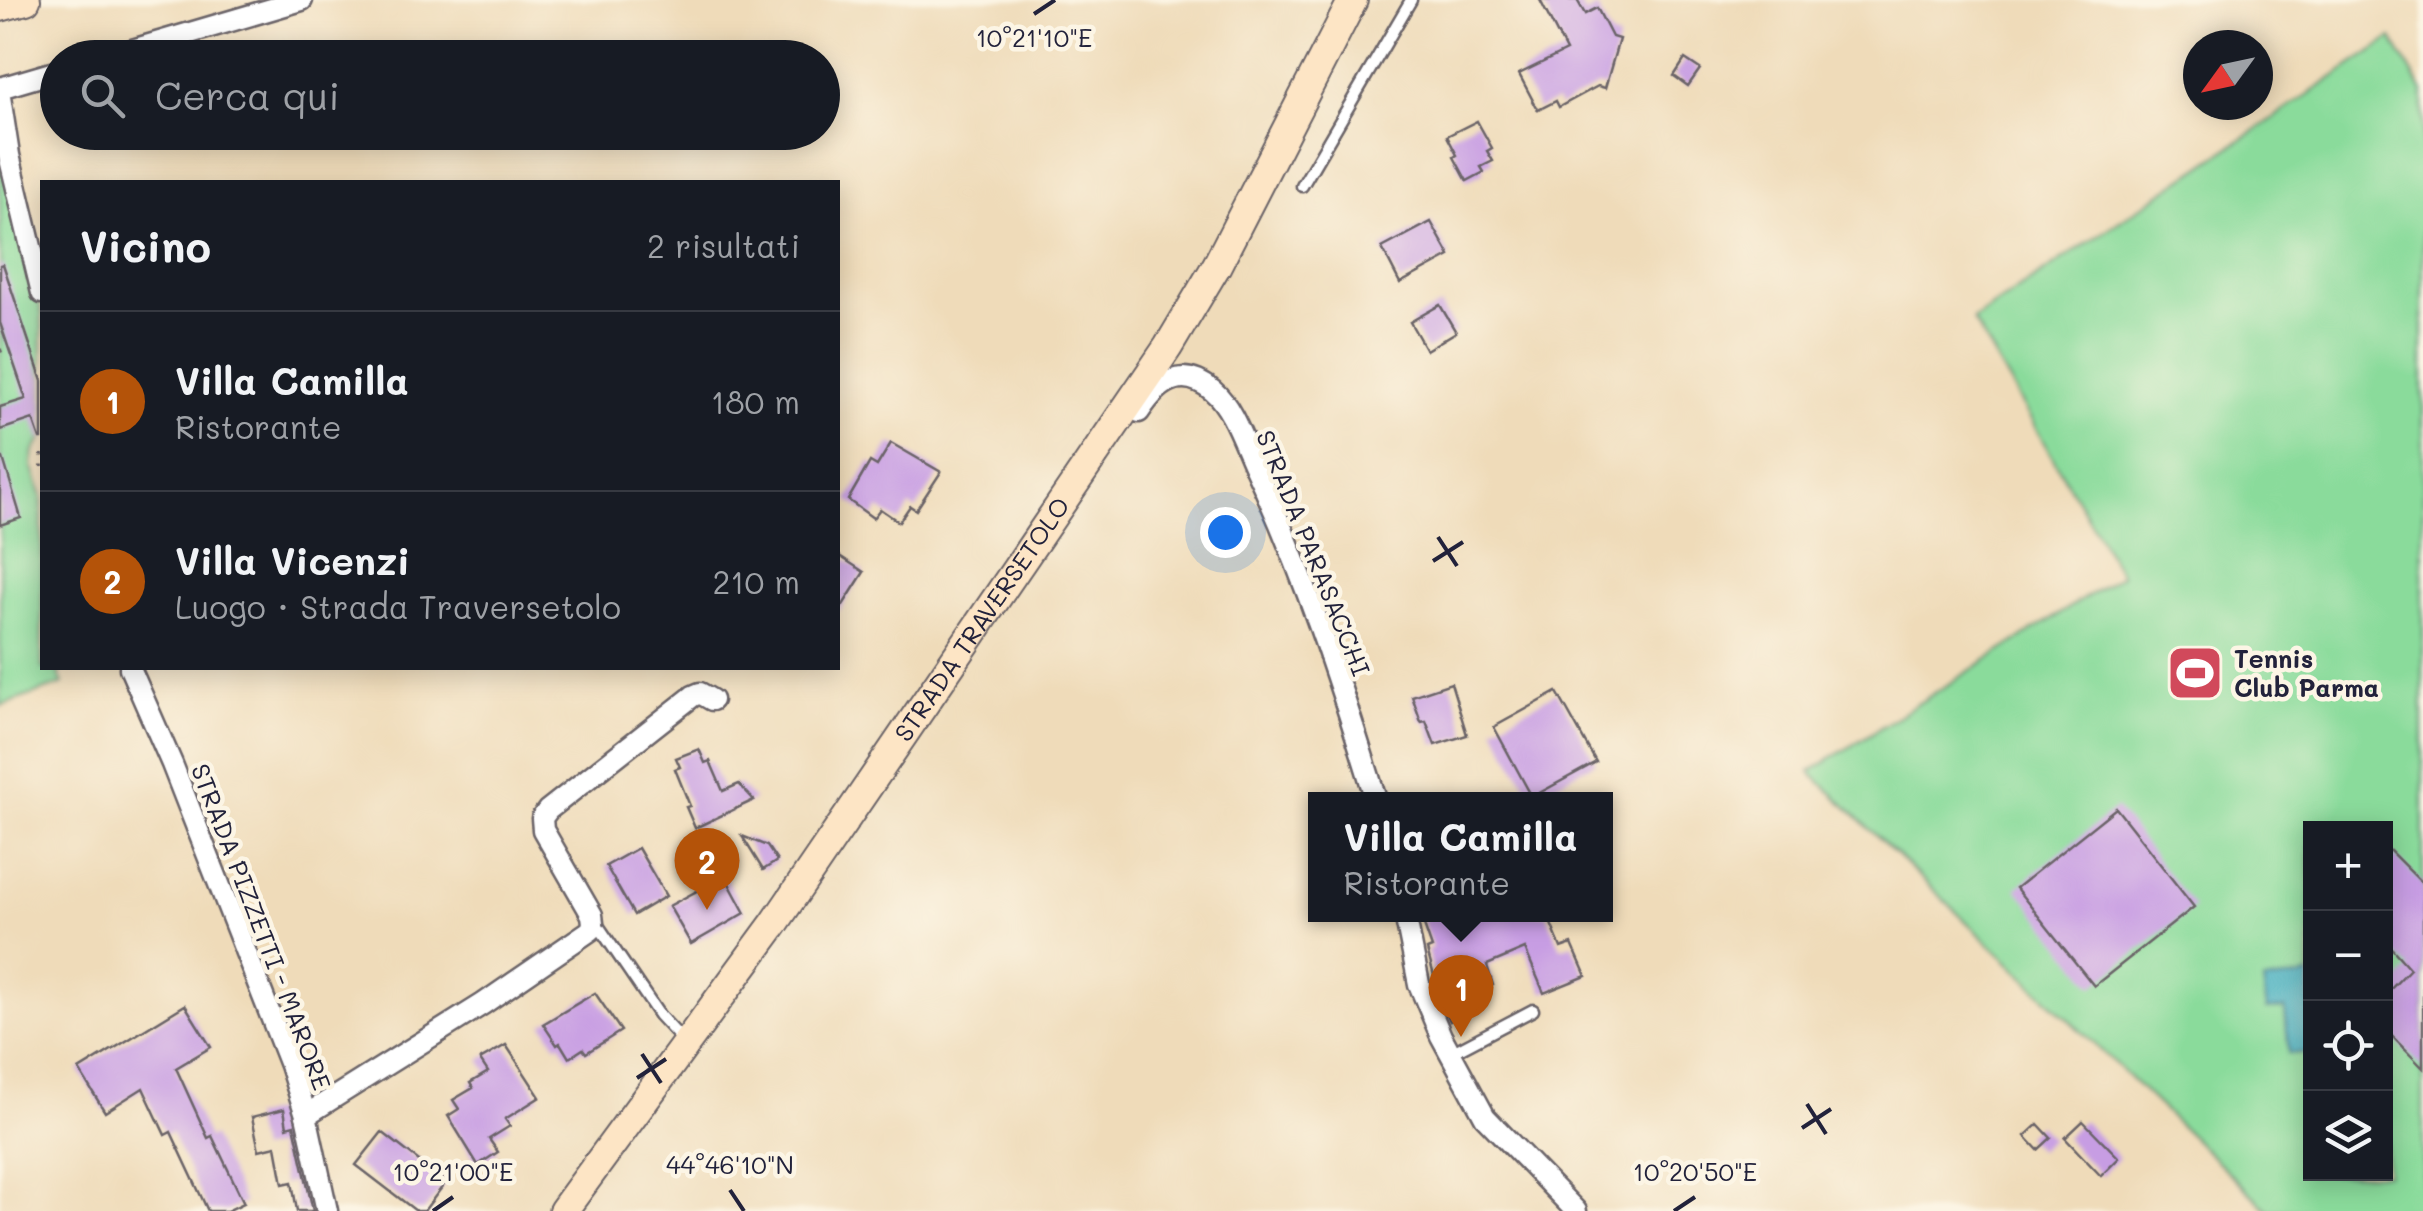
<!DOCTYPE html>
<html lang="it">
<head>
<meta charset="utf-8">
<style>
	body { margin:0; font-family:Mali,sans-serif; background:#242831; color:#f1f3f6 }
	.controls { position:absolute; right:30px; bottom:30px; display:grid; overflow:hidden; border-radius:0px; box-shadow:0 5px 25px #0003 }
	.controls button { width:90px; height:90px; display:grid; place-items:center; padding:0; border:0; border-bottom:2px solid #363941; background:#171b24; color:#f1f3f6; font:50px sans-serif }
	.compass { position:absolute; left:2183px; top:30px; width:90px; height:90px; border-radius:50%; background:#171b24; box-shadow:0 5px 25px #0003; rotate:237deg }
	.you { position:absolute; left:1225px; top:532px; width:35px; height:35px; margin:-25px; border:8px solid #fff; border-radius:50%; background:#1a73e8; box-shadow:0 0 0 15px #1a73e833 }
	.badge { display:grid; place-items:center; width:65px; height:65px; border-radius:50%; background:#b45309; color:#fff; font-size:32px; font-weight:700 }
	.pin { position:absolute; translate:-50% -82px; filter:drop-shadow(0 2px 5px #0008) }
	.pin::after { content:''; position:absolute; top:52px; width:35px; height:30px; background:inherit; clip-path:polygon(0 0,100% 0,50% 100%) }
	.popup { position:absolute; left:1308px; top:792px; width:305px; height:130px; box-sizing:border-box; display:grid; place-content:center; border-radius:0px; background:#171b24; filter:drop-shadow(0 2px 8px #0005); font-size:32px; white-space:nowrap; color:#9ea1a6 }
	.popup b { font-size:38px; color:#f1f3f6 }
	.popup::after { content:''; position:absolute; left:50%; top:100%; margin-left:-20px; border:20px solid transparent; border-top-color:#171b24 }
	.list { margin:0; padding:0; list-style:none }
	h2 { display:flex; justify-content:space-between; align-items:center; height:130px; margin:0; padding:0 40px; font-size:42px }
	h2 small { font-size:32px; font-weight:400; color:#9ea1a6 }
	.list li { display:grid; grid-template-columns:65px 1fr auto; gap:30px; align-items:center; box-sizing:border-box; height:180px; padding:0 40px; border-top:2px solid #363941 }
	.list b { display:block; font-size:38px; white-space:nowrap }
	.list p { margin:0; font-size:32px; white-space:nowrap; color:#9ea1a6 }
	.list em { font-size:32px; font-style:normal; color:#9ea1a6 }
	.icon { flex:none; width:55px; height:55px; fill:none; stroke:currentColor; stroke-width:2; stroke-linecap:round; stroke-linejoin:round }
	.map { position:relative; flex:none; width:2423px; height:1211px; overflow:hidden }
	.search { position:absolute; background:#171b24; box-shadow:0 5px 25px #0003; left:40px; top:40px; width:800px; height:110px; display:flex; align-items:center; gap:25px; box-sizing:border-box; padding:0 35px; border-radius:55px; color:#9ea1a6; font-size:38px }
	.panel { position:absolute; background:#171b24; box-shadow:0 5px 25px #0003; left:40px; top:180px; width:800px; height:490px; border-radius:0px }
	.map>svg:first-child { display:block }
	.green { fill:#8adb9b; stroke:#567e6b; stroke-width:2.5; fill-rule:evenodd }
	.water { fill:#41aebf; stroke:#32687d; stroke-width:2.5 }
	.building { fill:#c79de3 }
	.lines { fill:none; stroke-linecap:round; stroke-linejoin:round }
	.lane-casing { stroke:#6a6367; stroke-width:15 }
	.street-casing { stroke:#6a6367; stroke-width:25 }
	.secondary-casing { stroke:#6a6367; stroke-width:32 }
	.path { stroke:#6a6367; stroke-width:4; stroke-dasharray:2.5 8; stroke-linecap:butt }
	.lane { stroke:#fff; stroke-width:10 }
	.street { stroke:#fff; stroke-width:20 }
	.secondary { stroke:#fde5c5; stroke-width:28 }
	.ticks { fill:none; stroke:#22223b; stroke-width:4 }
	.labels { text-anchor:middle; stroke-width:9; stroke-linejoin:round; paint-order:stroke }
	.street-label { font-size:25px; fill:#22223b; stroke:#fcf5e5 }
	.poi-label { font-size:25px; font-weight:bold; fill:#22223b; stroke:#fcf5e5; text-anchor:start }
	.ticks-label { font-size:25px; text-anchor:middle; fill:#22223b; stroke:#fcf5e5; stroke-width:9; stroke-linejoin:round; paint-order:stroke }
</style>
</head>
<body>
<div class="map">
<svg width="2423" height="1211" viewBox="0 0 2423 1211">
	<rect width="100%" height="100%" fill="#fcf5e5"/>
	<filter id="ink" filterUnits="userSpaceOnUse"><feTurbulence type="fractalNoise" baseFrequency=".01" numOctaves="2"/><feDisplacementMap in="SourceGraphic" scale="20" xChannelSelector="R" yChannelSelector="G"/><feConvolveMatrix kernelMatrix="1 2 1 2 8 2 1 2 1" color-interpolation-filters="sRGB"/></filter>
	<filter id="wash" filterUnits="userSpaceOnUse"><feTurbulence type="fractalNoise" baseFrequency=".0048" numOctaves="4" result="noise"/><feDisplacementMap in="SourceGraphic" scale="40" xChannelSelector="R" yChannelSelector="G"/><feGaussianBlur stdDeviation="2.25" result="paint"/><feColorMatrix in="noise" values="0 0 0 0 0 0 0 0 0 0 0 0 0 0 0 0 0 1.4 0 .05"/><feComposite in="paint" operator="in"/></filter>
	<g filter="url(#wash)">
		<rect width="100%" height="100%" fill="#efdbb9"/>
		<g class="green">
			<path d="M2392,38L2423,91V1211H2269L1810,772L2121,575L1973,320ZM2310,828H2386V1174H2310Z"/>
			<polygon points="0,139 42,314 42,439 34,451 32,465 42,497 42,668 67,668 58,671 63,684 0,706"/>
		</g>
		<polygon class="water" points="2310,976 2310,1052 2289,1054 2285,1009 2267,1010 2263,982"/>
		<g id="blocks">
			<g class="building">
				<polygon points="1540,0 1577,0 1585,14 1597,8 1612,37 1619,39 1605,88 1598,86 1559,107 1556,101 1538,110 1519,74 1566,51"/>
				<polygon points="1685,59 1700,69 1688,86 1674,76"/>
				<polygon points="1477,121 1492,148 1487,151 1493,161 1481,167 1484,172 1467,181 1454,157 1457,155 1447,136"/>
				<polygon points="1431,222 1450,256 1400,283 1382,248"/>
				<polygon points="3,264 42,381 42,439 40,439 33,419 0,430 0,407 26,399 0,323 0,265"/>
				<polygon points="1440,305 1456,332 1426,350 1410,322"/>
				<polygon points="891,443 941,472 916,510 910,506 899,522 880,509 873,518 848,500 870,462 877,466"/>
				<polygon points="0,458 3,458 21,518 0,525"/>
				<polygon points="838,555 864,572 838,613"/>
				<polygon points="1451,683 1467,735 1435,745 1426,721 1421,722 1412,696"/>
				<polygon points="1557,692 1596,762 1532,797 1494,727"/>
				<polygon points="699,749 705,763 710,761 723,791 739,784 754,800 695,828 686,807 690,806 675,769 680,767 676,758"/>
				<polygon points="2116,808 2194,907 2094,986 2016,888"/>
				<polygon points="742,836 767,846 777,861 763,870"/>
				<polygon points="2386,847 2423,884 2423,1068 2386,1030 2386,994 2410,969 2386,942"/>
				<polygon points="638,848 666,896 634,915 606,866"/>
				<polygon points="725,876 745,913 691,944 669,906"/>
				<polygon points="1420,914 1455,914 1459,924 1483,914 1547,914 1561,948 1572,944 1586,976 1544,993 1525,949 1487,965 1493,985 1470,994 1476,1009 1450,1021 1440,998 1427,950 1432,948"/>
				<polygon points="595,993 621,1031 586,1053 583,1049 569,1058 560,1043 557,1045 543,1024"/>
				<polygon points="185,1005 211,1047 176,1068 208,1138 212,1136 244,1203 227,1211 208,1211 171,1132 165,1135 143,1088 105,1112 79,1070"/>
				<polygon points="506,1045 540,1097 505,1119 510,1126 489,1139 498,1152 478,1165 448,1116 459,1109 453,1100 473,1088 470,1083 488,1072 480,1060"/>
				<polygon points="284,1109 287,1127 294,1125 313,1211 297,1211 292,1182 283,1184 276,1146 259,1150 252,1117"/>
				<polygon points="2083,1121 2119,1158 2101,1176 2065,1138"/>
				<polygon points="2038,1124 2051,1138 2038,1150 2025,1136"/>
				<polygon points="382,1132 446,1182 424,1211 416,1211 356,1165"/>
			</g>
		</g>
	</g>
	<g filter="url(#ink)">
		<use href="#blocks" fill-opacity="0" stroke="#6a6367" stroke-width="2.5"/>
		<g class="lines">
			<g class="lane-casing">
				<g id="lane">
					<polyline points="1302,186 1411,0"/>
					<polyline points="595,921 659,1015 686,1044"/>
					<polyline points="1451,1053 1533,1010"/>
				</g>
			</g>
			<g class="street-casing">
				<g id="street">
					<polyline points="105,58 302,0"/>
					<polyline points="0,88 58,71"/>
					<polyline points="0,97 9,155 42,293"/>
					<path d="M1139,412C1158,383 1181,364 1213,391C1232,407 1243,441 1253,463C1304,572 1341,685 1376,800"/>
					<polyline points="130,668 172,764 290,1065 306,1115 327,1211"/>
					<polyline points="1405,914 1419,984 1441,1036 1485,1117 1576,1211"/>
					<polyline points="306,1115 483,1004 591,930 593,923 592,915 543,830 542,818 548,810 693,696 700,693 712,700"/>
				</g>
			</g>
			<g class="secondary-casing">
				<g id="secondary">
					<polyline points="0,7 26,0"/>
					<path id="s1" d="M563,1211L774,924L1168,347L1217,265L1353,0"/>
				</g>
			</g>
			<g class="path">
				<polyline points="0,351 9,348"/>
				<polyline points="42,454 42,471"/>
			</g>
			<use href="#lane" class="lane"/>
			<use href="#street" class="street"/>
			<use href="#secondary" class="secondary"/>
		</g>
	</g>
	<path class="ticks" d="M1034,14L1055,0M1438,537L1457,566M1433,561L1463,542M642,1054L661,1083M637,1078L666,1059M1807,1104L1826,1134M1802,1128L1831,1109M730,1190L744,1211M433,1211L453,1197M1674,1211L1695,1197"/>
	<defs>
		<g id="stadium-square" transform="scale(2.875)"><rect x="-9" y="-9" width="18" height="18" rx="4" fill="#d1495b" stroke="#fcf5e5"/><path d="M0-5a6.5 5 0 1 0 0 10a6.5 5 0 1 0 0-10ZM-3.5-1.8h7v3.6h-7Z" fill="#fff"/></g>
	</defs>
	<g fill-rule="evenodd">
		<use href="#stadium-square" x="2195" y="673"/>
	</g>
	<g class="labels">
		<g class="street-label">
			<text transform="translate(1313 553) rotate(68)" y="9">STRADA PARASACCHI</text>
			<text dy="9" stroke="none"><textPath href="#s1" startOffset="725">STRADA TRAVERSETOLO</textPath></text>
			<text transform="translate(261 927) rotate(69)" y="9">STRADA PIZZETTI - MARORE</text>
		</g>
		<g class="poi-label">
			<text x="2234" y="668">Tennis<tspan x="2234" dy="29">Club Parma</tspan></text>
		</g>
	</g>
	<g class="ticks-label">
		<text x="1034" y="47">10°21'10"E</text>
		<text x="730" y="1174">44°46'10"N</text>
		<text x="453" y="1181">10°21'00"E</text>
		<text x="1695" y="1181">10°20'50"E</text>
	</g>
</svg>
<div class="controls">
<button>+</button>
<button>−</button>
<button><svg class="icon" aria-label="locate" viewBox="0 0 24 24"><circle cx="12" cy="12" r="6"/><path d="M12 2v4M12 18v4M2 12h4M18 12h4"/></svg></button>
<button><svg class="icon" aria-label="layers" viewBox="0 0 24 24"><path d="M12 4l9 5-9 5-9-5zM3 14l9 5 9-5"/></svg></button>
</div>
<svg class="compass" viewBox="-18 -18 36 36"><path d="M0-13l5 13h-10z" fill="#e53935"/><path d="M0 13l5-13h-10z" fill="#9ea1a6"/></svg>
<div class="you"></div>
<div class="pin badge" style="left:1461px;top:1037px">1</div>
<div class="popup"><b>Villa Camilla</b>Ristorante</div>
<div class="pin badge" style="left:707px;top:910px">2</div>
<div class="search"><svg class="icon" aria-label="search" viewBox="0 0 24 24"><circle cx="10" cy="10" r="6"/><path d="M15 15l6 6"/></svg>Cerca qui</div>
<section class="panel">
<h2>Vicino<small>2 risultati</small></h2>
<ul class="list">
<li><span class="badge">1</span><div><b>Villa Camilla</b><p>Ristorante</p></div><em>180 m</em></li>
<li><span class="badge">2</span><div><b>Villa Vicenzi</b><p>Luogo · Strada Traversetolo</p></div><em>210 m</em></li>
</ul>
</section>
</div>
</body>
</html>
